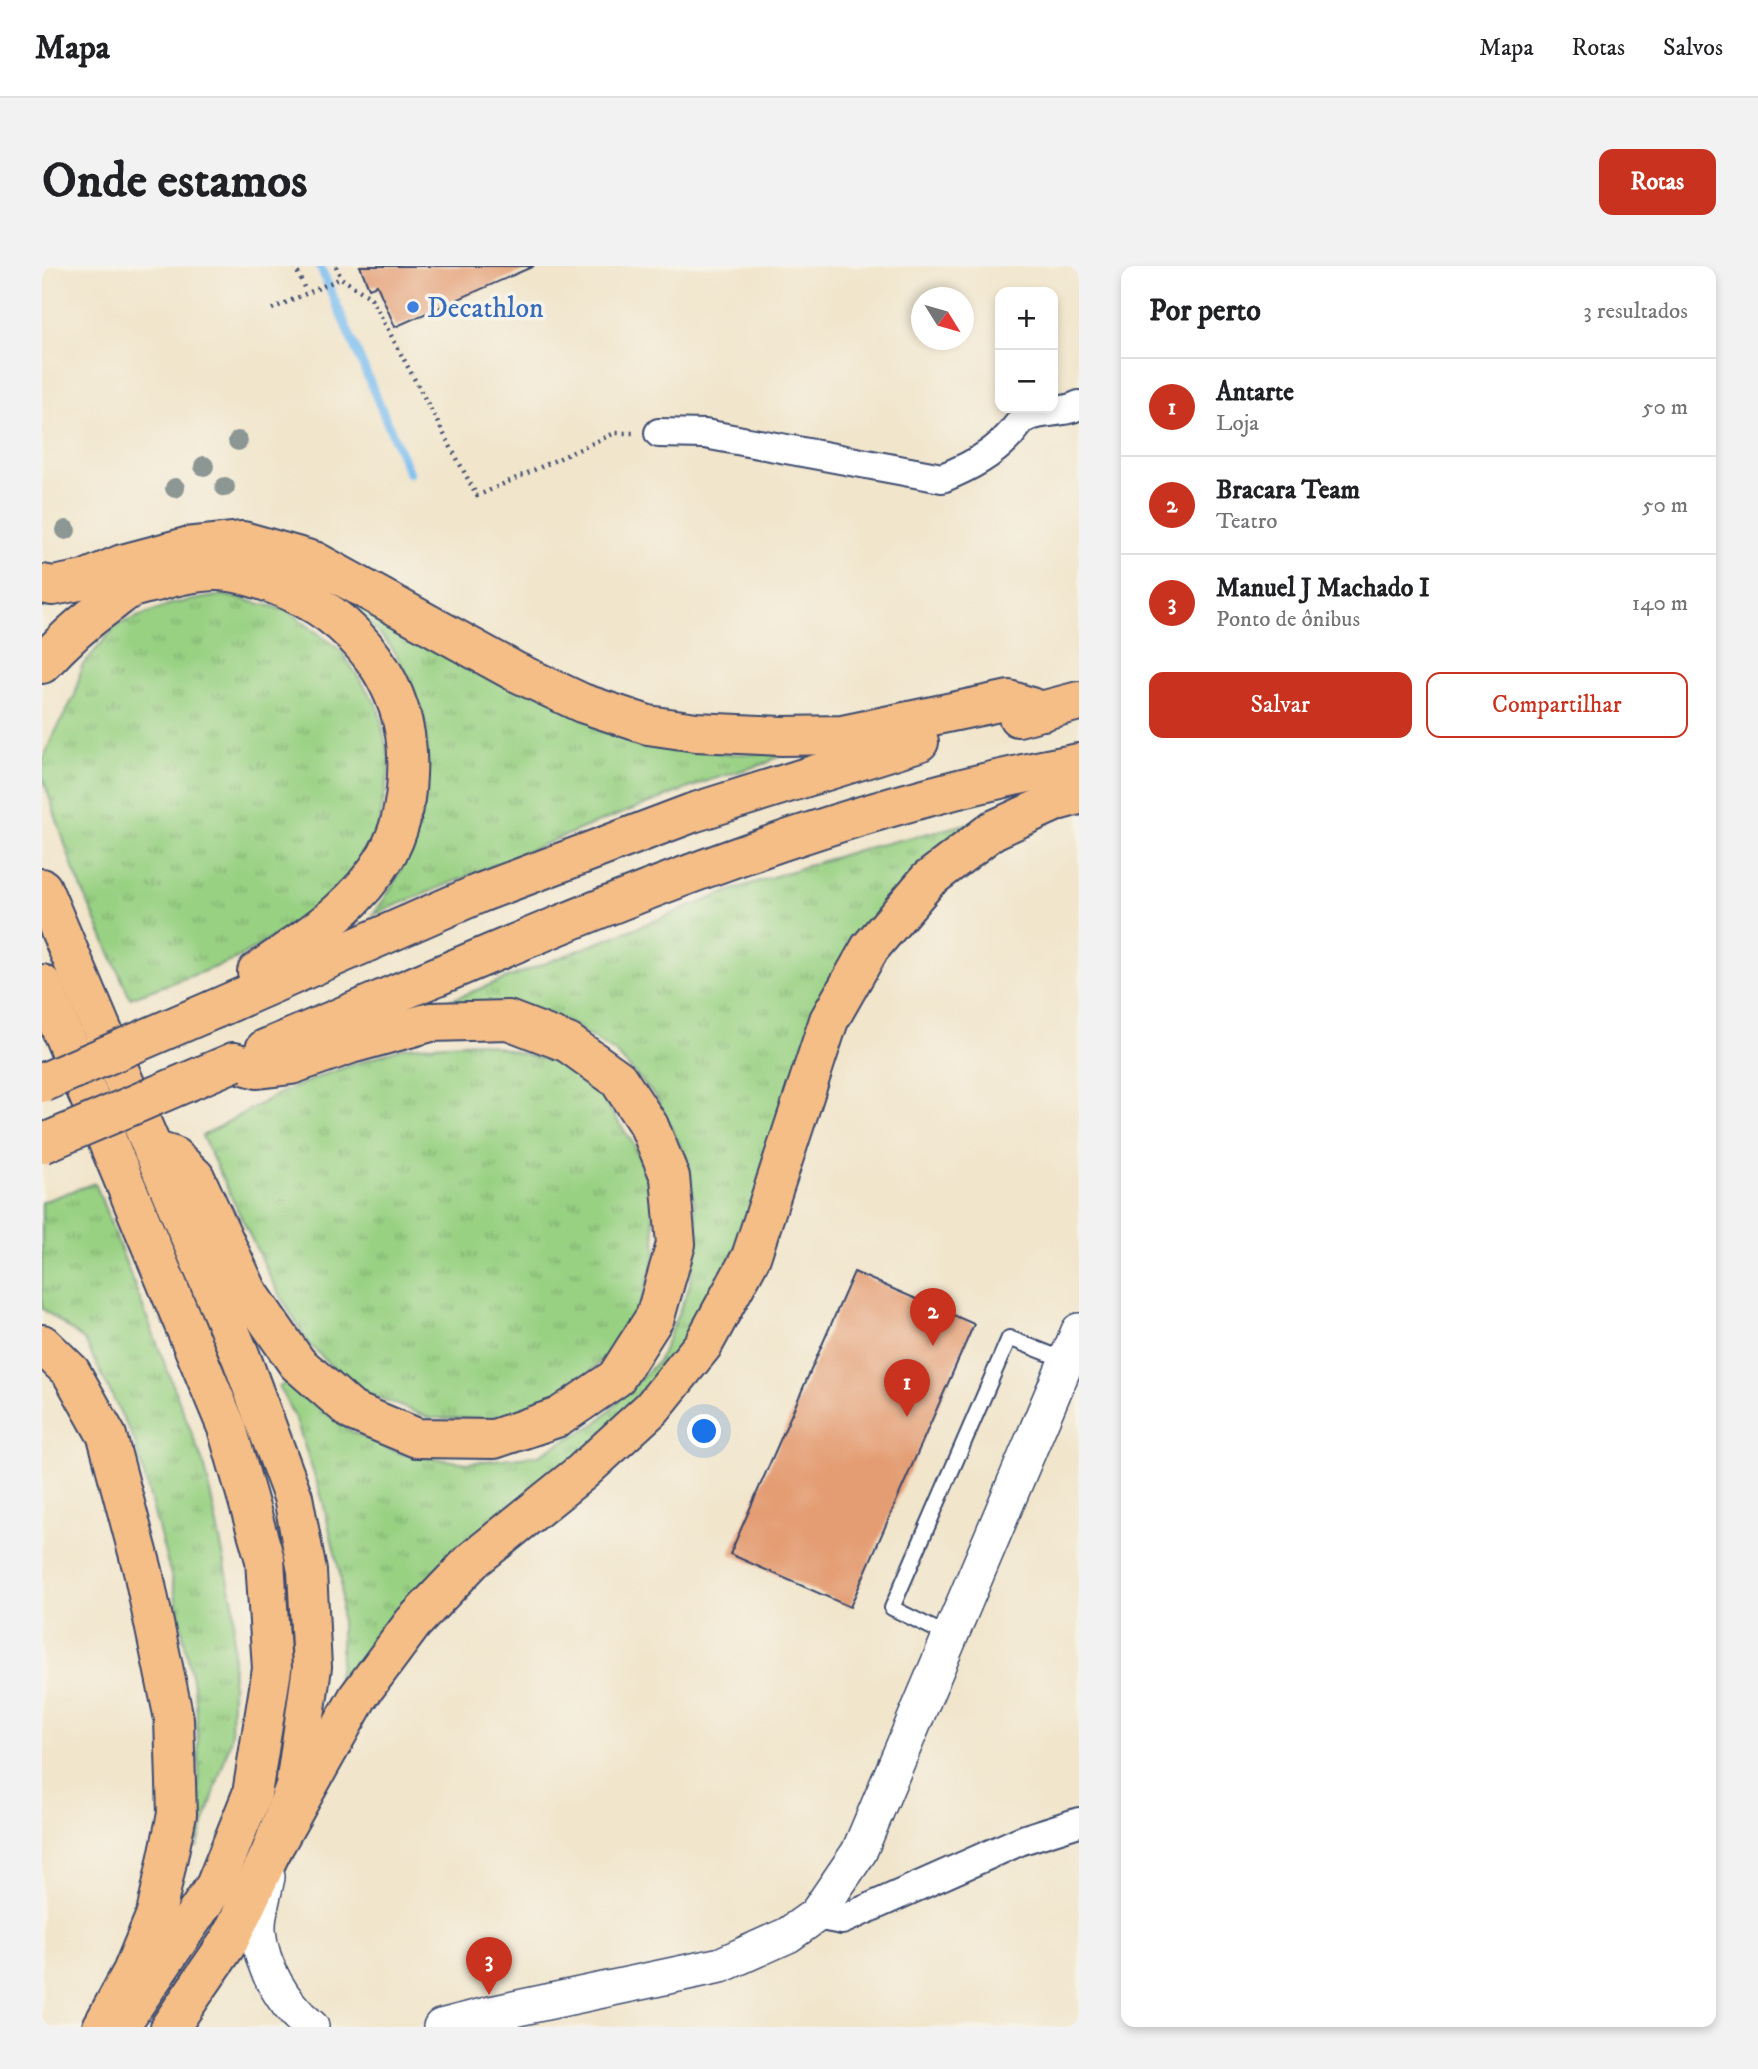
<!DOCTYPE html>
<html lang="pt">
<head>
<meta charset="utf-8">
<style>
	body { margin:0; font-family:"IM FELL DW Pica",serif; background:#f2f2f2; color:#202124 }
	.controls { position:absolute; right:21px; top:21px; display:grid; overflow:hidden; border-radius:14px; box-shadow:0 4px 10px #0003 }
	.controls button { width:63px; height:63px; display:grid; place-items:center; padding:0; border:0; border-bottom:2px solid #e0e0e0; background:#fff; color:#202124; font:35px sans-serif }
	.compass { position:absolute; left:869px; top:21px; width:63px; height:63px; border-radius:50%; background:#fff; box-shadow:0 4px 10px #0003; rotate:127deg }
	.you { position:absolute; left:663px; top:1166px; width:24px; height:24px; margin:-18px; border:5px solid #fff; border-radius:50%; background:#1a73e8; box-shadow:0 0 0 10px #1a73e833 }
	.badge { display:grid; place-items:center; width:46px; height:46px; border-radius:50%; background:#c8321e; color:#fff; font-size:23px; font-weight:700 }
	.pin { position:absolute; translate:-50% -58px; filter:drop-shadow(0 2px 4px #0008) }
	.pin::after { content:''; position:absolute; top:37px; width:24px; height:21px; background:inherit; clip-path:polygon(0 0,100% 0,50% 100%) }
	.list { margin:0; padding:0; list-style:none }
	h2 { display:flex; justify-content:space-between; align-items:center; height:91px; margin:0; padding:0 28px; font-size:30px }
	h2 small { font-size:23px; font-weight:400; color:#757577 }
	.list li { display:grid; grid-template-columns:46px 1fr auto; gap:21px; align-items:center; box-sizing:border-box; height:98px; padding:0 28px; border-top:2px solid #e0e0e0 }
	.list b { display:block; font-size:26px; white-space:nowrap }
	.list p { margin:0; font-size:23px; white-space:nowrap; color:#757577 }
	.list em { font-size:23px; font-style:normal; color:#757577 }
	.actions { display:flex; gap:14px; padding:21px 28px }
	.actions a { flex:1; padding:16px 0; border:2px solid #c8321e; border-radius:14px; text-align:center; font-size:24px; color:#c8321e }
	.actions .main { background:#c8321e; color:#fff }
	.map { position:relative; flex:none; width:1037px; height:1761px; overflow:hidden; border-radius:14px }
	header { display:flex; align-items:center; gap:42px; box-sizing:border-box; height:98px; padding:0 35px; background:#fff; border-bottom:2px solid #e0e0e0 }
	header strong { font-size:33px }
	nav { display:flex; gap:38px; margin-inline-start:auto; font-size:24px }
	.intro { display:flex; align-items:center; justify-content:space-between; box-sizing:border-box; height:168px; padding:0 42px }
	h1 { margin:0; font-size:49px }
	.button { padding:18px 32px; border-radius:14px; background:#c8321e; color:#fff; font-size:24px; font-weight:700 }
	main { display:flex; gap:42px; padding:0 42px }
	aside { flex:1; background:#fff; border-radius:14px; box-shadow:0 4px 10px #0003 }
	.map>svg:first-child { display:block }
	.grass { fill:url(#grass-tufts); stroke:#5a8070; stroke-width:2 }
	.lines { fill:none; stroke-linecap:round; stroke-linejoin:round }
	.stream { stroke:#7abef1; stroke-width:9 }
	.building { fill:#e49d73 }
	.service-casing { stroke:#3b4a6e; stroke-width:18 }
	.minor-casing { stroke:#3b4a6e; stroke-width:32 }
	.tertiary-casing { stroke:#3b4a6e; stroke-width:38 }
	.primary-casing { stroke:#3b4a6e; stroke-width:42 }
	.trunk-casing { stroke:#3b4a6e; stroke-width:42 }
	.path { stroke:#3b4a6e; stroke-width:4.5; stroke-dasharray:2 5; stroke-linecap:butt }
	.service { stroke:#fff; stroke-width:14 }
	.minor { stroke:#fff; stroke-width:28 }
	.tertiary { stroke:#fff; stroke-width:35 }
	.primary { stroke:#f6be87; stroke-width:38 }
	.trunk { stroke:#f6be87; stroke-width:38 }
	.trunk-bridge-casing { stroke:#3b4a6e; stroke-width:42; stroke-linecap:butt }
	.trunk-bridge { stroke:#f6be87; stroke-width:38 }
	.tree { fill:#8c9794 }
	.shop-dot { fill:#3f7fe0; stroke:#f7f3e8; stroke-width:2.5 }
	.labels { text-anchor:middle; stroke-width:7; stroke-linejoin:round; paint-order:stroke }
	.shop-label { font-size:28px; fill:#366cbe; stroke:#f7f3e8; text-anchor:start }
</style>
</head>
<body>
<header>
<strong>Mapa</strong>
<nav><a>Mapa</a><a>Rotas</a><a>Salvos</a></nav>
</header>
<div class="intro"><h1>Onde estamos</h1><a class="button">Rotas</a></div>
<main>
<div class="map">
<svg width="1037" height="1761" viewBox="0 0 1037 1761">
	<defs>
		<pattern id="grass-tufts" width="24" height="20" patternUnits="userSpaceOnUse" patternTransform="scale(1.75)"><rect width="24" height="20" fill="#99d183"/><path d="M3 7l-1-3M5 7V3M7 7l1-3M15 17l-1-3M17 17v-4M19 17l1-3" fill="none" stroke="#7caa6e"/></pattern>
	</defs>
	<rect width="100%" height="100%" fill="#f7f3e8"/>
	<filter id="ink" filterUnits="userSpaceOnUse"><feTurbulence type="fractalNoise" baseFrequency=".0143" numOctaves="2"/><feDisplacementMap in="SourceGraphic" scale="14" xChannelSelector="R" yChannelSelector="G"/><feConvolveMatrix kernelMatrix="1 2 1 2 8 2 1 2 1" color-interpolation-filters="sRGB"/></filter>
	<filter id="wash" filterUnits="userSpaceOnUse"><feTurbulence type="fractalNoise" baseFrequency=".00686" numOctaves="4" result="noise"/><feDisplacementMap in="SourceGraphic" scale="28" xChannelSelector="R" yChannelSelector="G"/><feGaussianBlur stdDeviation="1.57" result="paint"/><feColorMatrix in="noise" values="0 0 0 0 0 0 0 0 0 0 0 0 0 0 0 0 0 1.4 0 .05"/><feComposite in="paint" operator="in"/></filter>
	<g filter="url(#wash)">
		<rect width="100%" height="100%" fill="#f1e5cb"/>
		<g class="grass">
			<polygon points="181,329 245,344 299,385 336,441 348,498 336,565 314,601 268,648 193,694 88,732 32,605 0,509 0,497 9,474 33,429 40,400 75,359 129,338"/>
			<path d="M315,334L629,478L684,488H739L725,497L668,514L544,561L331,649C372,594 393,527 383,458C380,437 361,399 349,381C339,367 323,355 311,342Z"/>
			<polygon points="933,556 857,625 658,1059 604,1134 292,1445 299,1388 299,1313 281,1236 254,1154 237,1121 250,1113 310,1166 360,1188 425,1197 497,1189 555,1157 617,1094 647,1022 656,968 647,897 614,831 574,787 523,755 474,739 396,739 699,621 816,584"/>
			<polygon points="437,776 515,797 558,829 594,882 609,926 614,986 599,1036 579,1076 520,1133 466,1153 388,1152 312,1122 266,1077 230,1015 160,870 238,827 287,807 362,781"/>
			<polygon points="53,917 163,1202 192,1341 189,1472 155,1582 157,1505 154,1434 131,1317 93,1176 43,1075 0,1042 0,936"/>
		</g>
		<g class="lines">
			<polyline class="stream" points="278,0 367,207"/>
		</g>
		<g id="blocks">
			<g class="building">
				<polygon points="318,0 492,0 353,61 335,19 327,22"/>
				<polygon points="812,1006 932,1058 808,1341 688,1288"/>
			</g>
		</g>
	</g>
	<g filter="url(#ink)">
		<use href="#blocks" fill-opacity="0" stroke="#3b4a6e" stroke-width="2"/>
		<g class="lines">
			<g class="service-casing">
				<polyline id="service" points="907,1370 850,1342 967,1072 1023,1094"/>
			</g>
			<g class="minor-casing">
				<g id="minor">
					<path d="M617,167L663,168L900,212C923,203 948,190 965,172C972,166 976,156 984,152C1000,143 1021,148 1037,139"/>
					<polyline points="774,1649 800,1654 980,1574 1037,1556"/>
				</g>
			</g>
			<g class="tertiary-casing">
				<g id="tertiary">
					<path d="M225,1611C222,1627 215,1648 216,1664C219,1701 241,1738 269,1761"/>
					<polyline points="399,1761 453,1747 679,1699 746,1669 774,1649 817,1586 1037,1065"/>
				</g>
			</g>
			<g class="primary-casing">
				<g id="primary">
					<polyline points="0,622 199,1091 251,1231 265,1305 270,1401 253,1520 229,1586 187,1675 128,1761"/>
					<polyline points="0,718 185,1162 223,1294 230,1403 210,1528 173,1620 77,1761"/>
				</g>
			</g>
			<g class="trunk-casing">
				<g id="trunk">
					<polyline points="0,318 11,320 42,314 80,298 144,281 201,275 272,295 472,405 540,437 606,459 654,466 740,470 800,469 967,434 1001,445"/>
					<path d="M0,398C22,374 40,357 67,338C74,333 81,326 88,323C96,319 106,318 114,316C132,310 152,306 171,305C191,304 215,312 233,319C314,349 370,421 365,509C364,537 358,566 344,590C312,644 265,671 215,706"/>
					<polyline points="976,451 1037,435"/>
					<polyline points="173,743 438,627 650,547 877,476"/>
					<path d="M223,783C489,672 752,548 1037,497"/>
					<polyline points="111,884 131,890 153,911 206,1026 255,1097 310,1145 375,1172 452,1173 517,1151 574,1112 613,1051 634,978 628,911 607,860 576,813 526,777 466,754 389,756 309,778 249,799 216,803 192,796"/>
					<polyline points="0,1078 29,1106 65,1170 101,1305 132,1453 135,1548 114,1648 90,1706 60,1761"/>
					<polyline points="229,1586 316,1431 371,1357 431,1294 540,1206 610,1142 661,1079 709,991 787,754 828,682 886,614 951,564 1015,535 1037,529"/>
				</g>
			</g>
			<g class="path">
				<polyline points="253,0 264,26"/>
				<polyline points="294,0 299,12 329,32 435,230 573,167 591,167"/>
				<polyline points="230,43 299,12"/>
			</g>
			<use href="#service" class="service"/>
			<use href="#minor" class="minor"/>
			<use href="#tertiary" class="tertiary"/>
			<use href="#primary" class="primary"/>
			<use href="#trunk" class="trunk"/>
			<g class="trunk-bridge-casing">
				<g id="trunk-bridge">
					<polyline points="0,817 173,743"/>
					<polyline points="0,878 192,796"/>
				</g>
			</g>
			<use href="#trunk-bridge" class="trunk-bridge"/>
		</g>
		<g class="tree">
			<circle cx="196" cy="175" r="10"/>
			<circle cx="162" cy="200" r="10"/>
			<circle cx="183" cy="221" r="10"/>
			<circle cx="133" cy="222" r="10"/>
			<circle cx="24" cy="264" r="10"/>
		</g>
	</g>
	<circle class="shop-dot" cx="371" cy="41" r="7"/>
	<g class="labels">
		<g class="shop-label">
			<text x="385" y="51">Decathlon</text>
		</g>
	</g>
</svg>
<div class="controls">
<button>+</button>
<button>−</button>
</div>
<svg class="compass" viewBox="-18 -18 36 36"><path d="M0-13l5 13h-10z" fill="#e53935"/><path d="M0 13l5-13h-10z" fill="#757577"/></svg>
<div class="you"></div>
<div class="pin badge" style="left:865px;top:1151px">1</div>
<div class="pin badge" style="left:891px;top:1080px">2</div>
<div class="pin badge" style="left:447px;top:1729px">3</div>
</div>
<aside>
<h2>Por perto<small>3 resultados</small></h2>
<ul class="list">
<li><span class="badge">1</span><div><b>Antarte</b><p>Loja</p></div><em>50 m</em></li>
<li><span class="badge">2</span><div><b>Bracara Team</b><p>Teatro</p></div><em>50 m</em></li>
<li><span class="badge">3</span><div><b>Manuel J Machado I</b><p>Ponto de ônibus</p></div><em>140 m</em></li>
</ul>
<div class="actions"><a class="main">Salvar</a><a>Compartilhar</a></div>
</aside>
</main>
</body>
</html>
